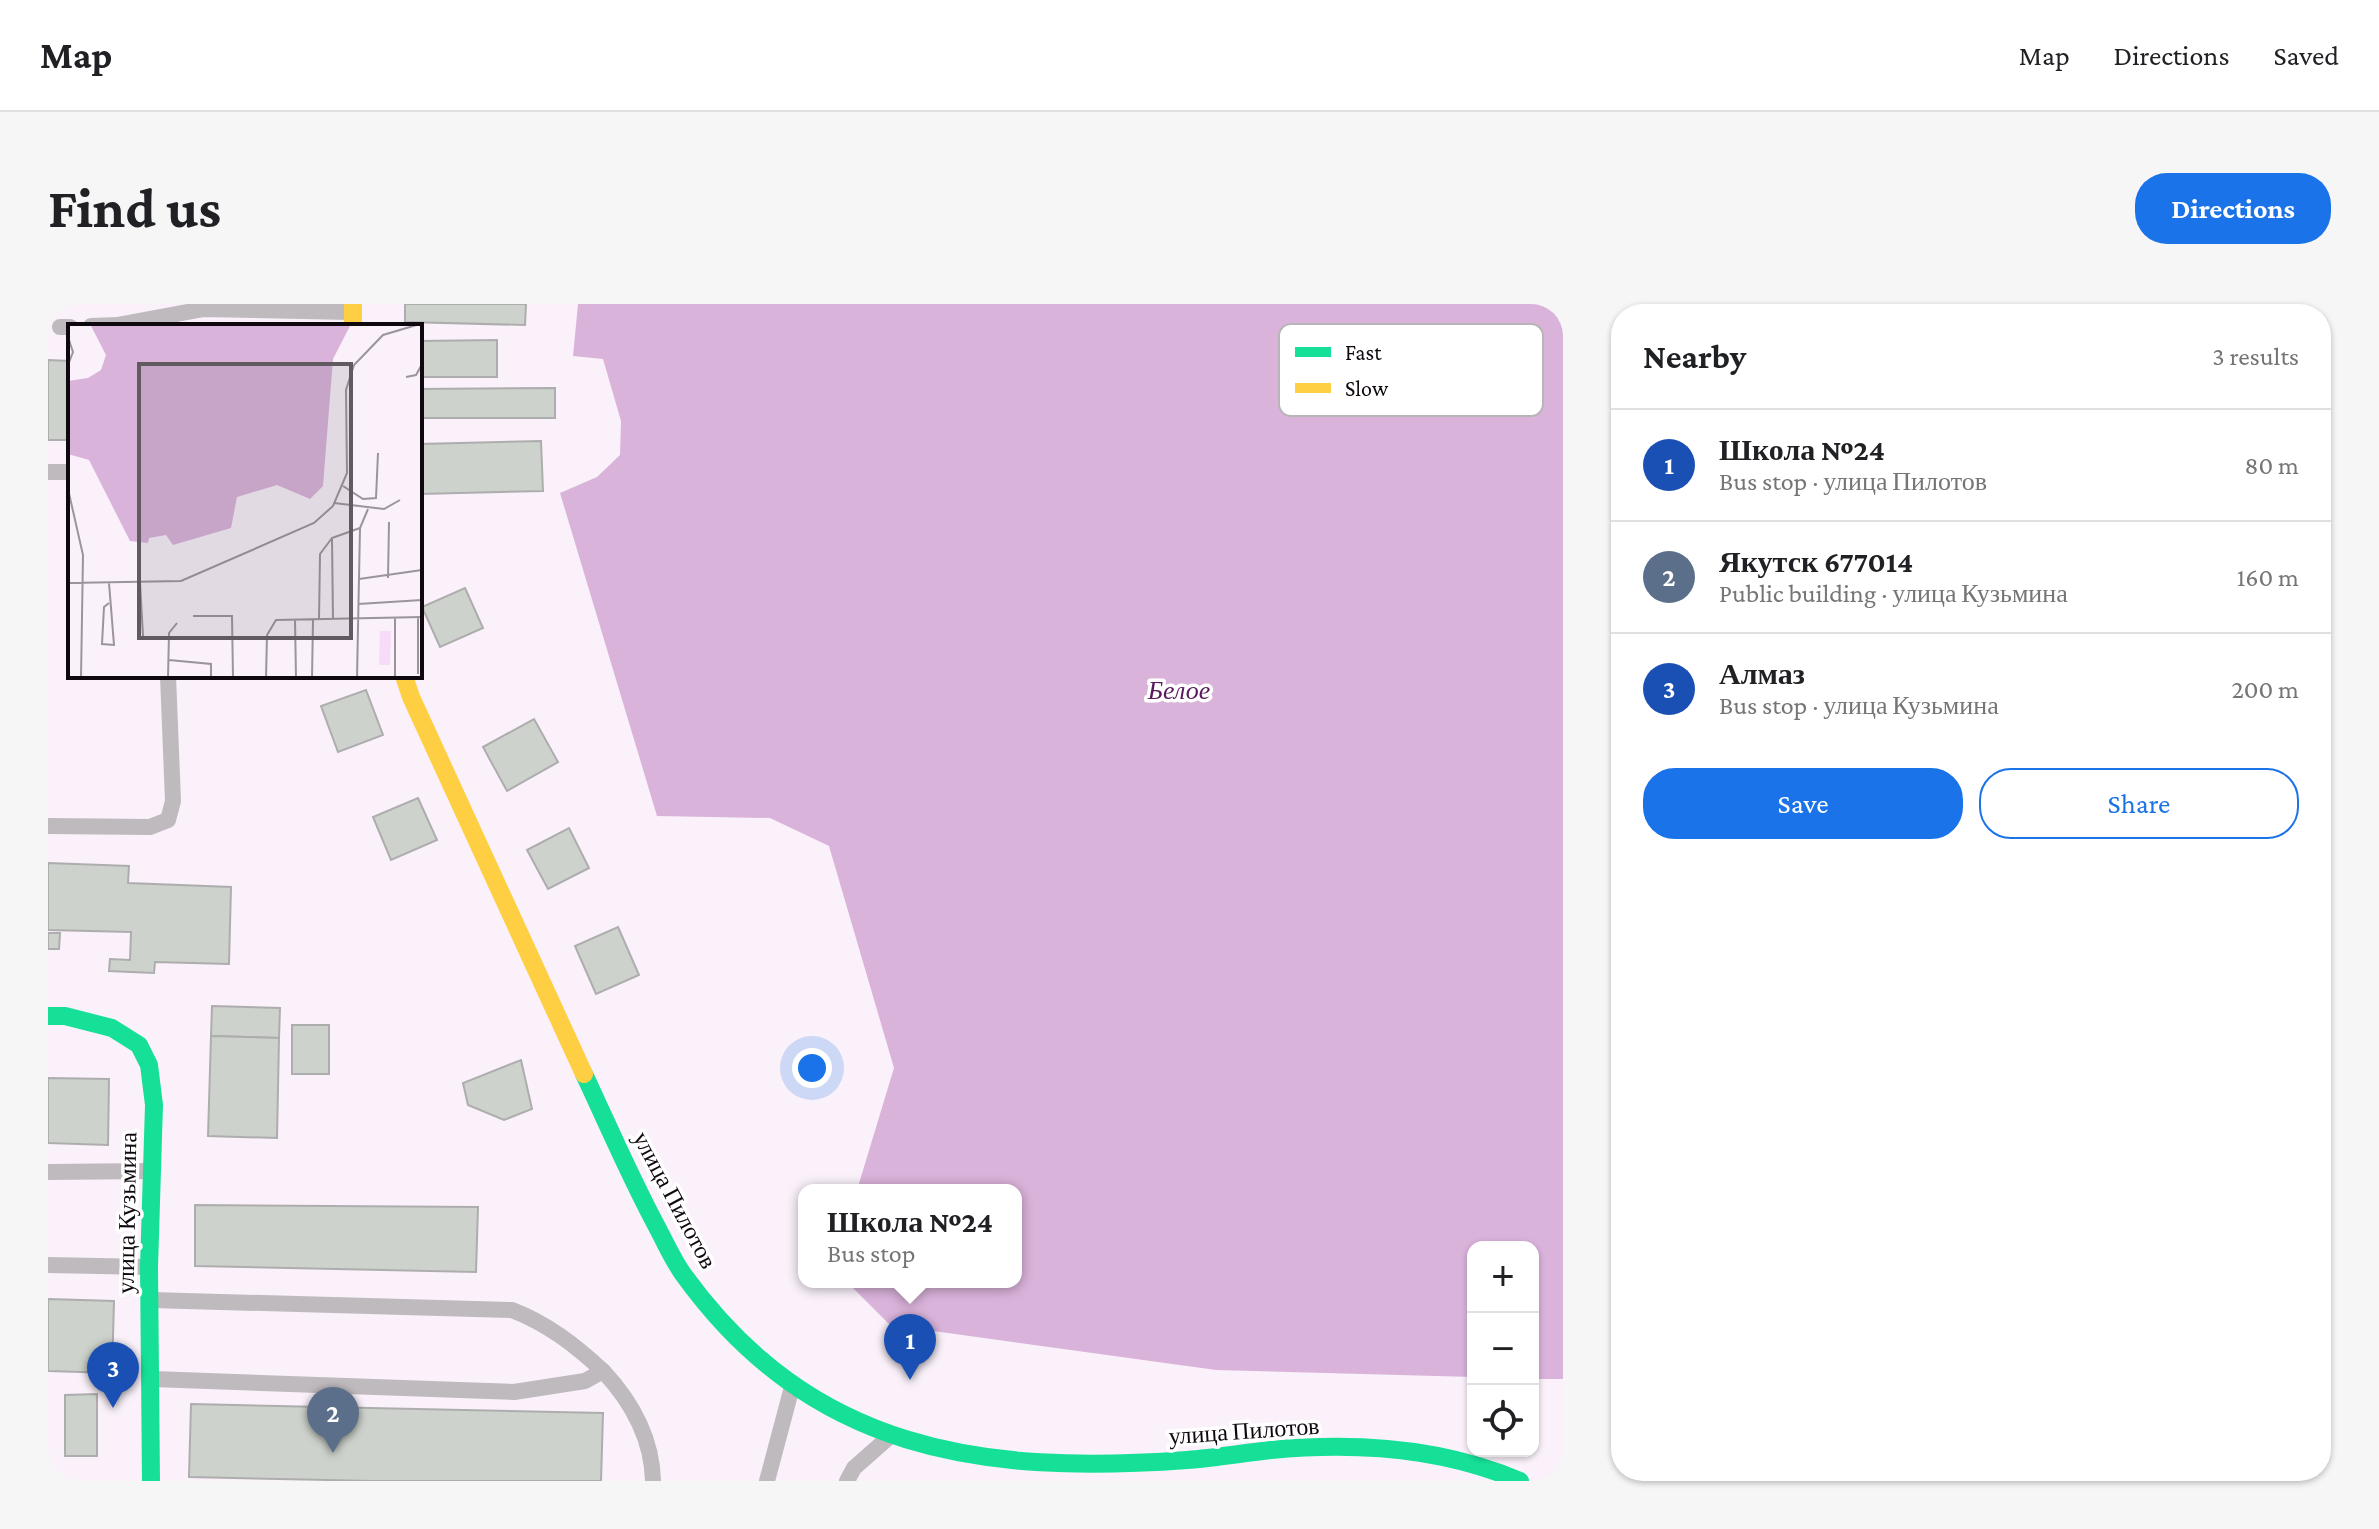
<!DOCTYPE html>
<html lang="en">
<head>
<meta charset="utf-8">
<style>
	body { margin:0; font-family:"Crimson Pro",serif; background:#f6f6f6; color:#202124 }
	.controls { position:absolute; right:24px; bottom:24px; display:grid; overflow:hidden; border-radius:16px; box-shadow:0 2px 6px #0004 }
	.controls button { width:72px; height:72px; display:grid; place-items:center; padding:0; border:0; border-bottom:2px solid #e0e0e0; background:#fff; color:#202124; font:40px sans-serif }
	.you { position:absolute; left:764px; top:764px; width:28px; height:28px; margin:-20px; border:6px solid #fff; border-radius:50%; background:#1a73e8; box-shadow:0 0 0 12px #1a73e833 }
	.badge { display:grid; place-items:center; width:52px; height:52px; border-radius:50%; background:#1a73e8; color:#fff; font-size:26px; font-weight:700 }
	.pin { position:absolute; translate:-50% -66px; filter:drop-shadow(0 2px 4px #0008) }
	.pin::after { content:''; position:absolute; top:42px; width:28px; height:24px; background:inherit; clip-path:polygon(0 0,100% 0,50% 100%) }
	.popup { position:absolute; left:750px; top:880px; width:224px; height:104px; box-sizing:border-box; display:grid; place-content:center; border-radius:16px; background:#fff; filter:drop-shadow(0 2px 6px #0005); font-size:26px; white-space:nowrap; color:#757577 }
	.popup b { font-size:30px; color:#202124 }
	.popup::after { content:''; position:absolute; left:50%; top:100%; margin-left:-16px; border:16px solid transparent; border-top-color:#fff }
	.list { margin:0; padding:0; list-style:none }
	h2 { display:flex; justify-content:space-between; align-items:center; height:104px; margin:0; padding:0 32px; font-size:34px }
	h2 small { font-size:26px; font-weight:400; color:#757577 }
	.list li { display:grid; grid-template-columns:52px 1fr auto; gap:24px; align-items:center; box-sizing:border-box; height:112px; padding:0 32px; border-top:2px solid #e0e0e0 }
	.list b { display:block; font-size:30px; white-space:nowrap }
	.list p { margin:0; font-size:26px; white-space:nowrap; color:#757577 }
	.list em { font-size:26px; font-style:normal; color:#757577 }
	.actions { display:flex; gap:16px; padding:24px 32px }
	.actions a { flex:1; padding:18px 0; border:2px solid #1a73e8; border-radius:32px; text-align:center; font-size:28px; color:#1a73e8 }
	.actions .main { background:#1a73e8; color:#fff }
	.icon { flex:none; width:44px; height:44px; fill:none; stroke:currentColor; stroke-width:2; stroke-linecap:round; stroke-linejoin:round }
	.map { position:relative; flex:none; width:1515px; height:1177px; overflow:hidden; border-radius:32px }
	header { display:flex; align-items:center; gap:48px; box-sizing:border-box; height:112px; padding:0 40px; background:#fff; border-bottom:2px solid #e0e0e0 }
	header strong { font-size:38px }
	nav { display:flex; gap:44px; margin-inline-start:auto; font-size:28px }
	.intro { display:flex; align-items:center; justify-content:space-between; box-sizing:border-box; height:192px; padding:0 48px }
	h1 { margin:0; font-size:56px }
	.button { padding:20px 36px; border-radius:32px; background:#1a73e8; color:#fff; font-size:28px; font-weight:700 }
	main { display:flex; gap:48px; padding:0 48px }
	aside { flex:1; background:#fff; border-radius:32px; box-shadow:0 2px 6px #0004 }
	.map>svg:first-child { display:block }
	.water { fill:#dab3db }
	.building { fill:#cdd3cc; stroke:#aeadae; stroke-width:2 }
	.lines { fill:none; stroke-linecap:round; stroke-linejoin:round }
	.lane { stroke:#bebabe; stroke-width:16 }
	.fast { stroke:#16e098; stroke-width:18 }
	.slow { stroke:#ffcf43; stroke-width:18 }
	.labels { text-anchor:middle; stroke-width:7; stroke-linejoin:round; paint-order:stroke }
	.street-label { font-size:24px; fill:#0f090f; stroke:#fff }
	.water-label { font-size:26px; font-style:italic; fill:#581a5c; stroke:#fff }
	.inset-road { fill:none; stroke:#9c949c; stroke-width:2 }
	.view { fill:#615a61; fill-opacity:0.15; stroke:#615a61; stroke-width:4 }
	.inset-edge { fill:none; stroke:#0f090f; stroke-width:4 }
	.key { fill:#fff; stroke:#b7b5b7; stroke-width:2 }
	.key-label { font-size:22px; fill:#0f090f }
</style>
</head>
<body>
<header>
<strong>Map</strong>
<nav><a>Map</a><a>Directions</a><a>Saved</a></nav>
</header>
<div class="intro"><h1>Find us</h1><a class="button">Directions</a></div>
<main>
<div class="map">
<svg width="1515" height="1177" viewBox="0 0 1515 1177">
	<rect width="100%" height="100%" fill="#faf1fa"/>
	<polygon class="water" points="530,0 1515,0 1515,1075 1485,1075 1485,943 1425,943 1425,1073 1168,1066 842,1021 799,978 968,978 968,886 809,886 846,764 781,542 722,514 609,512 512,189 549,173 572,151 573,117 555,55 525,52"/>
	<g class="building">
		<polygon points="357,0 478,0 477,21 357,18"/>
		<polygon points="449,36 449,73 372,73 372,37"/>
		<polygon points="0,56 22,57 22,136 0,136"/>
		<polygon points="507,84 507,114 372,114 372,85"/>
		<polygon points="493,137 495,187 372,190 372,140"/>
		<polygon points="417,284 435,324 392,343 374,303"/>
		<polygon points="318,386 335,431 290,448 273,402"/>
		<polygon points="486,415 510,458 459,487 435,443"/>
		<polygon points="370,494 389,536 343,556 325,513"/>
		<polygon points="521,524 541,564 500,585 479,546"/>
		<polygon points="0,559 81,562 80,579 183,583 181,660 107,658 106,669 61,667 62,655 82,656 83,628 0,626"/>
		<polygon points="570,623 591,671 548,690 527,642"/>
		<polygon points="0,629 12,629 11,645 0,645"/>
		<polygon points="164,702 232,704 231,734 163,732"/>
		<rect x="244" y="721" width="37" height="49"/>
		<polygon points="163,732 231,734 229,834 160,832"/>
		<polygon points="473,756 484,805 456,816 420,801 415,779"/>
		<polygon points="0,774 61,775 60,841 0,839"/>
		<polygon points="147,901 430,903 428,968 147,962"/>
		<polygon points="0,995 66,997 64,1069 0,1067"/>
		<polygon points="49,1090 49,1152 17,1152 17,1091"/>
		<polygon points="143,1100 555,1109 553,1177 326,1177 141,1173"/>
	</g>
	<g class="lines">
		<g class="lane">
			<polyline points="43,22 69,21 156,5 303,8"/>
			<polyline points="12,23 22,23"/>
			<polyline points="0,168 22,168"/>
			<polyline points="0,522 102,523 120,516 125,497 120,372"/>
			<polyline points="0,868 102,867"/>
			<polyline points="0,961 100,963"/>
			<path d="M103,996L464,1006C500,1020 527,1041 555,1067"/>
			<path d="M105,1075L466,1088L537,1077L555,1067C584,1098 604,1134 605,1177"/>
			<polyline points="719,1177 744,1083"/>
			<polyline points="799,1177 806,1164 840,1134"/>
		</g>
		<g class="fast">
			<polyline points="0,712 17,712 64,724 91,741 101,761 106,801 101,963 103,1177"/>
			<path d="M536,770C560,821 582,873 609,923C617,938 625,956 635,970C763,1148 935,1171 1139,1156C1167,1154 1195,1149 1223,1146C1306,1138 1395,1144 1472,1177"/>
		</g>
		<g class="slow">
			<polyline points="305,0 305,22"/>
			<polyline points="356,372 363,393 536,770"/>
		</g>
	</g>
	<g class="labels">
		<g class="street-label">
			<text transform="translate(627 896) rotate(62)" y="8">улица Пилотов</text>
			<text transform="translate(79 909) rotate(-89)" y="8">улица Кузьмина</text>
			<text transform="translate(1196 1127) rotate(-4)" y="8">улица Пилотов</text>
		</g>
		<g class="water-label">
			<text x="1131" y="395">Белое</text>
		</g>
	</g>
	<g transform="translate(20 20)">
		<rect width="354" height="354" fill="#faf1fa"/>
		<path d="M312,307H323L322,341H311Z" fill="#f8dbf9"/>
		<path d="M22,0H283L265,35L255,162L242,175L209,161L169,173L163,204L105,221L98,211L81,214L80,219L62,217L21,136L0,130V57L20,54L33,46L38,31Z" fill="#dab3db"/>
		<path class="inset-road" d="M0,13L5,28L0,41M338,53L348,51L353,42L354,18M275,162L295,175L308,174L310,129M0,165L15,231L13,354M266,179L316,185L332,176M320,254L321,198M291,255L354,246M0,259L113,257L246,199L265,182L279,149L278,66L286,41L315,11L352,0M72,259L75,312M41,279L36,283L34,320L46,321L41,259M290,280L354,276M125,292H164L165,354M327,294V354M227,295L228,354M251,296L252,230L264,214M265,296L264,214L292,204M101,336L143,340V354M350,350V293M100,354L101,309L109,299M198,354L199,311L208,296L354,293M244,354L245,296M289,354L292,204L300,185"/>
		<path class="view" d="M71,40H283V314H71Z"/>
		<rect width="354" height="354" class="inset-edge"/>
	</g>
	<rect x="1231" y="20" width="264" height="92" rx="12" class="key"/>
	<rect x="1247" y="43" width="36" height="10" fill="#16e098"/>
	<rect x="1247" y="79" width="36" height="10" fill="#ffcf43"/>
	<g class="key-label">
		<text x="1297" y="56">Fast</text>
		<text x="1297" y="92">Slow</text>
	</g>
</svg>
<div class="controls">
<button>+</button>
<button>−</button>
<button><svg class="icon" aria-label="locate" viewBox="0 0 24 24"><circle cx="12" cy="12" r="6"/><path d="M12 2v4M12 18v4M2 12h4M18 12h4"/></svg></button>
</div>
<div class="you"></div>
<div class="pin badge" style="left:862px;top:1076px;background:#1a4fb4">1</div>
<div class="popup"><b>Школа №24</b>Bus stop</div>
<div class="pin badge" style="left:285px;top:1149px;background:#5c6f8a">2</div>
<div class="pin badge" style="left:65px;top:1104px;background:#1a4fb4">3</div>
</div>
<aside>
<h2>Nearby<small>3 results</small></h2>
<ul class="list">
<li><span class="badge" style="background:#1a4fb4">1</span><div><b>Школа №24</b><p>Bus stop · улица Пилотов</p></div><em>80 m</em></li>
<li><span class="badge" style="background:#5c6f8a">2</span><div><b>Якутск 677014</b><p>Public building · улица Кузьмина</p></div><em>160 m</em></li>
<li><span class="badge" style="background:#1a4fb4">3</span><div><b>Алмаз</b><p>Bus stop · улица Кузьмина</p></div><em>200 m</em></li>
</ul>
<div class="actions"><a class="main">Save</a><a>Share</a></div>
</aside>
</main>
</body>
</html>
